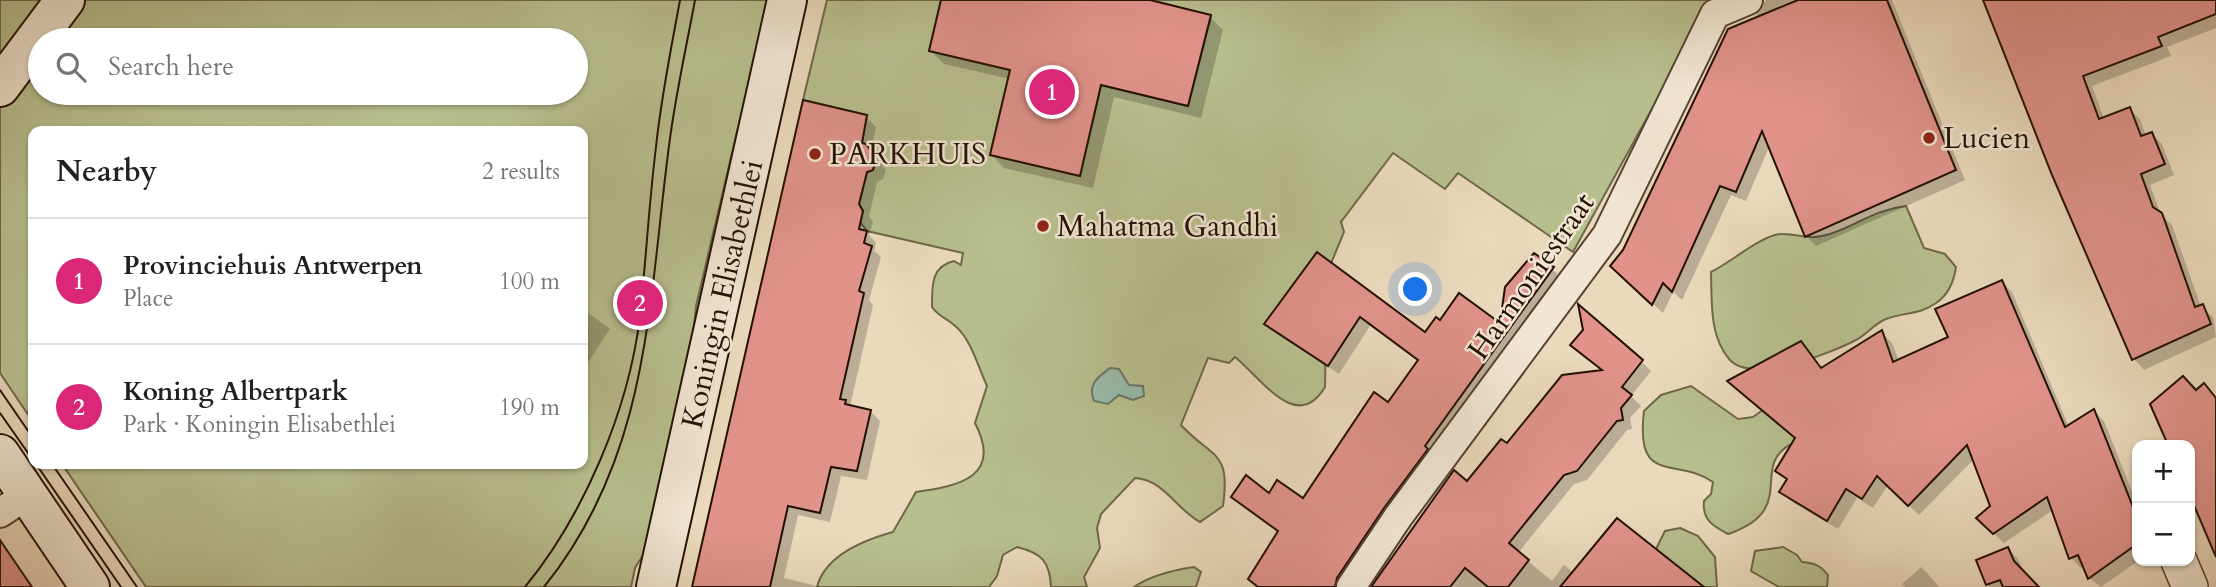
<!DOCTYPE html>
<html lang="en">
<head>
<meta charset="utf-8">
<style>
	body { margin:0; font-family:Cardo,serif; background:#f2f2f2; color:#202124 }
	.controls { position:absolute; right:21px; bottom:21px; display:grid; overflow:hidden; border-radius:14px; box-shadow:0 2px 5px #0004 }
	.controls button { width:63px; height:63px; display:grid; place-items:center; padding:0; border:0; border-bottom:2px solid #e0e0e0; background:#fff; color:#202124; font:35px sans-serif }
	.you { position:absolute; left:1416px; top:290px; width:24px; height:24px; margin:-18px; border:5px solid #fff; border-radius:50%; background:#1a73e8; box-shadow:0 0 0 10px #1a73e833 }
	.badge { display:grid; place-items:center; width:46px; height:46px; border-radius:50%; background:#db2777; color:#fff; font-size:23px; font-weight:700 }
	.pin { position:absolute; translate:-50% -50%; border:4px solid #fff; box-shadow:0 2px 7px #0006 }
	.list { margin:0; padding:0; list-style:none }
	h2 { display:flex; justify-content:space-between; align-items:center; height:91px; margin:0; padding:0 28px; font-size:30px }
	h2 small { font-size:23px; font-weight:400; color:#757577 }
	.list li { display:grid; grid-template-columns:46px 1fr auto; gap:21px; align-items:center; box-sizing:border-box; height:126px; padding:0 28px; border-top:2px solid #e0e0e0 }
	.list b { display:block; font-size:26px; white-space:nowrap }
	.list p { margin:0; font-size:23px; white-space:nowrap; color:#757577 }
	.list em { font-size:23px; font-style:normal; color:#757577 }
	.icon { flex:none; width:38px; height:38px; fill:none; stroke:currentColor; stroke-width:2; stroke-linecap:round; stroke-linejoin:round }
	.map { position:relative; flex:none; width:2216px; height:587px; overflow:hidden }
	.search { position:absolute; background:#fff; box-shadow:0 2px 5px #0004; left:28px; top:28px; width:560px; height:77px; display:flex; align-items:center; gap:18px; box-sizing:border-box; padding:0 24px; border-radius:38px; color:#757577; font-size:26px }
	.panel { position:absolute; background:#fff; box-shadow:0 2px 5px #0004; left:28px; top:126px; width:560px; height:343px; border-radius:14px }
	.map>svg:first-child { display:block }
	.green { fill:#b8bf8f; stroke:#6e6849; stroke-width:2; fill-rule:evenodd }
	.water { fill:#99bbab; stroke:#6a7768; stroke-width:2 }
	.shadow { fill:#0003 }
	.building { fill:#e0928b; stroke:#241003; stroke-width:2 }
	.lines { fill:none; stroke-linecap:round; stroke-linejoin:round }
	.minor-casing { stroke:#564231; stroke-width:32 }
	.tertiary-casing { stroke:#564231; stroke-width:38 }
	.secondary-casing { stroke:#241003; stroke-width:42 }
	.minor { stroke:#f1e6d3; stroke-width:28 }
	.tertiary { stroke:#f1e6d3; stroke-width:35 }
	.secondary { stroke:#f1e6d3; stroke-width:38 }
	.tram { stroke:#241003; stroke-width:2 }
	.poi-dot { fill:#8f2418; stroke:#f1e6d3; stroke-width:2.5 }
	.labels { text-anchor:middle; stroke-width:5; stroke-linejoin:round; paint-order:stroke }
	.poi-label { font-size:30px; fill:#241003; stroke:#f1e6d3; text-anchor:start }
	.street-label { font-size:30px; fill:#241003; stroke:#f1e6d3 }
</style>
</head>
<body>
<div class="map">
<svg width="2216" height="587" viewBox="0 0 2216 587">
	<rect width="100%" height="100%" fill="#ead9bc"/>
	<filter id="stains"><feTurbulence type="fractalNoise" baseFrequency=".00286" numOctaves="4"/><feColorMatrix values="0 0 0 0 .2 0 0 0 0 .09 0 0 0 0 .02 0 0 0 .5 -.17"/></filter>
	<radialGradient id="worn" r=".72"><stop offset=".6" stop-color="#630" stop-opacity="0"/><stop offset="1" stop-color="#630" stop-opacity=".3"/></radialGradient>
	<g class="green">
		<path d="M0,0H768L696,306L689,381L650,544L635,568L631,587H146L62,464H583V131H33V422L0,373ZM40,40H576V93H40Z"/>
		<path d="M827,0H941L929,51L1010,70L990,155L1080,176L1101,85L1188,106L1211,16L1150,0H1712L1573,252L1458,173L1445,189L1393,153L1341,222L1344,232L1327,273L1325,387C1297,434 1262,379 1235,357L1229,363L1208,358L1181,425C1212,459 1231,449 1223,506L1200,522C1177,510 1163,479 1135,478L1101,514L1097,528L1100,548L1084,577L1087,587H1051C1050,562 1042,553 1017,547L1003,555L997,576L989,587H817C825,556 864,540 893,532L916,492C959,486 1003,477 975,423L987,386C978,367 971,338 954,325C945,317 939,317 932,307C932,286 931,266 954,261L961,265L963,253L867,231L860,222L863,211L859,204L867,172L873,170L876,158L870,145L862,143L867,115L803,100Z"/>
		<path d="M1906,206L1924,248L1945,254L1956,267C1954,281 1948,295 1936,303C1920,315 1904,312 1886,319C1875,323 1866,335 1856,340C1831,353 1751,385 1729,359C1709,335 1712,301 1711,272C1730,263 1763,234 1782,234C1803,234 1806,241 1830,234C1858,225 1873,210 1906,206Z"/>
		<path d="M1691,386L1738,419L1753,417L1768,406L1795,435L1793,443C1747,466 1801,509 1728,534C1713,526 1702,520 1704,501L1711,494L1713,482C1675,456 1635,487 1644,411L1661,395Z"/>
		<polygon points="1680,528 1698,536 1715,557 1717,587 1668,587 1649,563 1665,531"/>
		<path d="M1783,547L1797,555L1802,562C1814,563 1820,565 1828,575L1827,587H1779L1751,571L1755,551Z"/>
		<path d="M1194,567L1201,572L1196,587H1134C1150,576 1174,570 1194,567Z"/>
	</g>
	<path class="water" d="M1110,368L1119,369L1129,385L1143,386L1144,396L1133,400L1119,395L1108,404L1094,401C1087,384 1098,377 1110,368Z"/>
	<g class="shadow">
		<polygon points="943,0 1142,0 1210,17 1223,30 1201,118 1114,97 1093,188 1004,168 992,155 1010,79 944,64 931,51"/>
		<polygon points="1766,0 1892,0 1965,180 1816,246 1806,236 1770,145 1746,201 1731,195 1682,300 1673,292 1663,313 1623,276 1625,251 1731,27 1756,16"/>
		<polygon points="1984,0 2216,0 2216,28 2167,47 2171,56 2092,86 2104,119 2129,109 2140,119 2146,136 2152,134 2162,144 2174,175 2150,185 2161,215 2172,225 2201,307 2213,317 2216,337 2144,370 2134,359"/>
		<polygon points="866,117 876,127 871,151 886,170 883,179 877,182 869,216 873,222 869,235 876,243 874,251 881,257 869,300 873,305 850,407 870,411 880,421 867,480 841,476 830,522 798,515 784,578 821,587 694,587"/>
		<polygon points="1317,254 1426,334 1440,322 1501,326 1534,255 1563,278 1347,587 1255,587 1279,533 1233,497 1269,495 1303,500 1388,404 1419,362 1370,326 1339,374 1266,323"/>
		<polygon points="2002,282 2012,292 2069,427 2094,411 2104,421 2137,504 2138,561 2101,587 2089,578 2085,566 2081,568 2071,558 2053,510 2004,543 1988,528 1993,506 1974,459 1919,515 1888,485 1873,508 1857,498 1838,529 1792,502 1782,492 1788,481 1777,471 1796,439 1730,382 1801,344 1822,369 1882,333 1892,343 1899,361 1950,338"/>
		<polygon points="583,309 610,329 583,370"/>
		<polygon points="1573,345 1641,361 1651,371 1631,396 1641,406 1630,418 1632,429 1627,430 1587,480 1574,484 1518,553 1552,581 1564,565 1574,573 1699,587 1373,587 1468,483 1507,446 1604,372"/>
		<polygon points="2008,549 2018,559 2024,573 2037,587 1989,587 1978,561"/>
		<polygon points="0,552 17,564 33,587 0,587"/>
		<polygon points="1921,567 1928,574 1939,587 1905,587 1902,584"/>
	</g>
	<g class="building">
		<polygon points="941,0 1150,0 1211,15 1188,106 1101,85 1080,176 990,155 1010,70 929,51"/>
		<polygon points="1798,0 1887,0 1956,170 1805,237 1762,131 1736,192 1720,186 1672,292 1663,283 1652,305 1610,266 1623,250 1728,29"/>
		<polygon points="1983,0 2216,0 2216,14 2158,37 2162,46 2083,76 2099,119 2130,107 2141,136 2152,132 2165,164 2141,174 2153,207 2162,213 2195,307 2203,304 2211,324 2132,360 2052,175"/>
		<polygon points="803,100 867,115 862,143 866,144 876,158 873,170 867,172 859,204 863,211 859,229 867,231 864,243 872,246 859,291 864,293 840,399 846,400 845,404 871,410 857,471 831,467 820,513 788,506 770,587 692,587"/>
		<polygon points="1317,252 1425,332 1436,317 1440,320 1459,293 1500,323 1505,287 1534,253 1554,267 1425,446 1428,449 1384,508 1337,578 1335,587 1258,587 1248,579 1278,531 1231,497 1246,475 1269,493 1277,480 1303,498 1374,392 1388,402 1418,360 1360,317 1328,366 1264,324"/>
		<polygon points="2002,280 2065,427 2094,409 2137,517 2137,544 2088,579 2078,555 2069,559 2047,497 1993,534 1976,518 1990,506 1967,445 1908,506 1877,476 1862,499 1846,489 1827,521 1779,492 1787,479 1775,471 1795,438 1727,381 1801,341 1821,368 1882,330 1893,362 1948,337 1935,309"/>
		<polygon points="1578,304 1643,360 1622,387 1632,395 1621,408 1623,420 1617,421 1577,471 1564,475 1509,543 1529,560 1508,587 1488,587 1465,568 1450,587 1371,587 1454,470 1467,481 1501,439 1507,443 1562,375 1602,370 1570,345 1583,330"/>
		<polygon points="2183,376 2196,390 2204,383 2216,398 2216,557 2190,496 2190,445 2168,445 2150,404"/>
		<polygon points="1617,518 1704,587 1560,587"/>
		<polygon points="0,540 32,587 0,587"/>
		<polygon points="2008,547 2014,561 2039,587 2003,587 2000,580 1986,585 1976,560"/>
	</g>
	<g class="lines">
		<g class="minor-casing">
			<g id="minor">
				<polyline points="0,513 28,494"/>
				<polyline points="1351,587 1398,517 1607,235 1715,14 1748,0"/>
			</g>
		</g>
		<g class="tertiary-casing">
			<polyline id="tertiary" points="2179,561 2190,587"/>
		</g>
		<g class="secondary-casing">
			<g id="secondary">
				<polyline points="0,87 65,0"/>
				<polyline points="0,454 90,587"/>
				<polyline points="656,587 787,0"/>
			</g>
		</g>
		<use href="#minor" class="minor"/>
		<use href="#tertiary" class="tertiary"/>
		<use href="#secondary" class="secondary"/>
		<g class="tram">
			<polyline points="0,390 33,438"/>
			<polyline points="0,413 33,460"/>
			<polyline points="36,464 121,587"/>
			<polyline points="52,464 137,587"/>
			<path d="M525,587C584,515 629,409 640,316C646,260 649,203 656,147C661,98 671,49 680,0"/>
			<path d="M544,587C650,455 648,305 669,146C675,97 686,49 695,0"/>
		</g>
	</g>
	<g class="poi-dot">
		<circle cx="1929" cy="138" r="7"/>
		<circle cx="815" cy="154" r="7"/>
		<circle cx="1043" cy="226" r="7"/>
	</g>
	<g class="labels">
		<g class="poi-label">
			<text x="1943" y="148">Lucien</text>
			<text x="829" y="164">PARKHUIS</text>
			<text x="1057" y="236">Mahatma Gandhi</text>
		</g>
		<g class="street-label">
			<text transform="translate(1531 276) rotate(-55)" y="10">Harmoniestraat</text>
			<text transform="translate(722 294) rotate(-77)" y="10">Koningin Elisabethlei</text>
		</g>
	</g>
	<rect width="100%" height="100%" filter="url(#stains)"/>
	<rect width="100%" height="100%" fill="url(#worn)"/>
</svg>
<div class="controls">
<button>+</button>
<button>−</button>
</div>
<div class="you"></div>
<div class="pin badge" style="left:1052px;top:92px">1</div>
<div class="pin badge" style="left:640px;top:303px">2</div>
<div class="search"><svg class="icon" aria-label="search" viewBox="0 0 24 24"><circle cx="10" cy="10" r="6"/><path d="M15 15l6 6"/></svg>Search here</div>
<section class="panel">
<h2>Nearby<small>2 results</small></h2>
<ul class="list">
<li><span class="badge">1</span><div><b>Provinciehuis Antwerpen</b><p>Place</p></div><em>100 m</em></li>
<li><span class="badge">2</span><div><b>Koning Albertpark</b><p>Park · Koningin Elisabethlei</p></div><em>190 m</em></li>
</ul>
</section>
</div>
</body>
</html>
